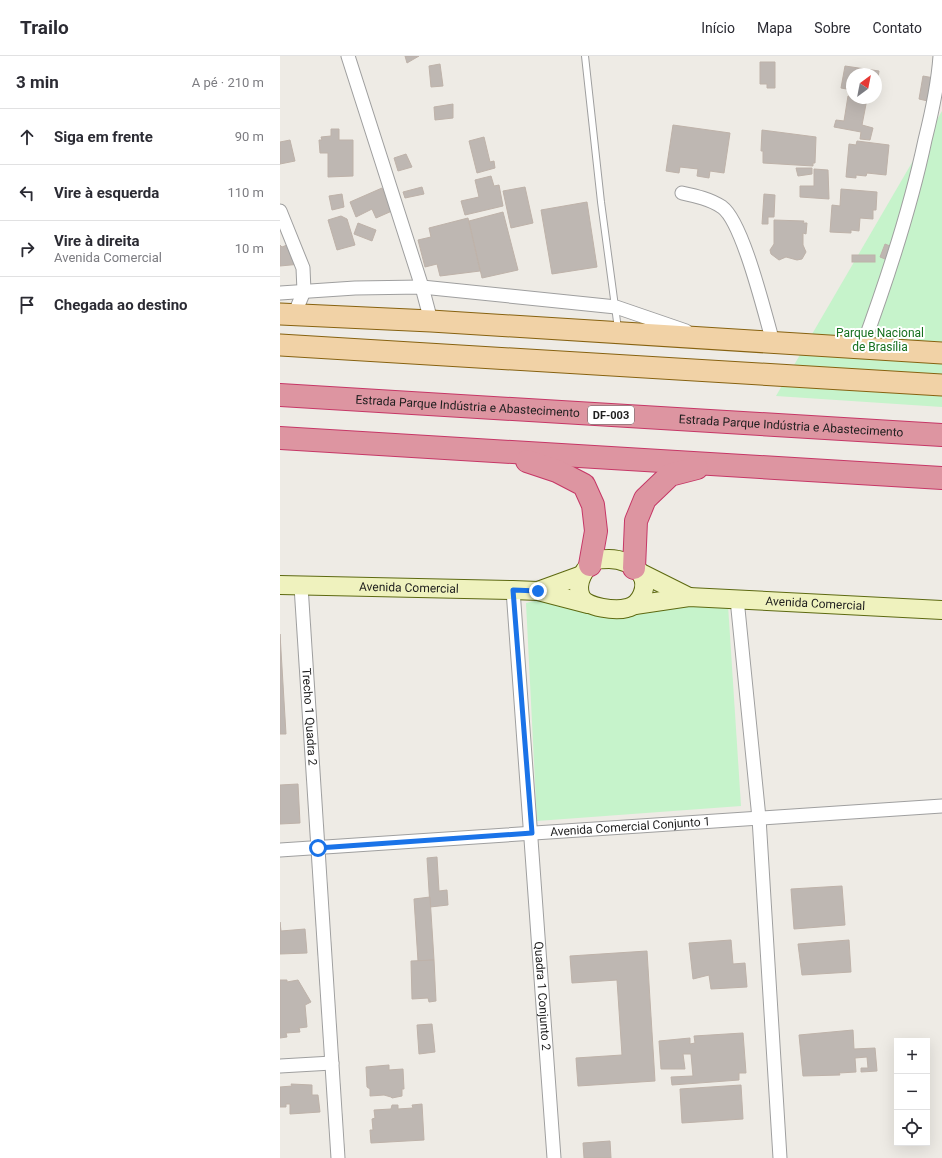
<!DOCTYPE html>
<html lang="pt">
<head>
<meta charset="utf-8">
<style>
	body { margin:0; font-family:Roboto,sans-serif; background:#f2f2f3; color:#2b2b33 }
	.controls { position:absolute; right:12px; bottom:12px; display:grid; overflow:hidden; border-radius:0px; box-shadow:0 4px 16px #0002 }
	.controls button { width:36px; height:36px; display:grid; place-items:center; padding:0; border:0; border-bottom:1px solid #e1e1e2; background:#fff; color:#2b2b33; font:20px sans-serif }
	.compass { position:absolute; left:566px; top:12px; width:36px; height:36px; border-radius:50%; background:#fff; box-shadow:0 4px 16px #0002; rotate:32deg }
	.stop { position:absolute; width:12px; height:12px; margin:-9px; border:3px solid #1a73e8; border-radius:50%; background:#fff }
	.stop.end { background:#1a73e8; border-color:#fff; box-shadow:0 1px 4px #0008 }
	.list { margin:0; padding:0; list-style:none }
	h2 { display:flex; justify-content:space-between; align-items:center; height:52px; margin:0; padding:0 16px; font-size:17px }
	h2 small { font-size:13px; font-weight:400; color:#7c7c81 }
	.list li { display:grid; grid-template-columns:26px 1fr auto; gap:12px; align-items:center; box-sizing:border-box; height:56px; padding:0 16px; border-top:1px solid #e1e1e2 }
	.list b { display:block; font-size:15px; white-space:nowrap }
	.list p { margin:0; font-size:13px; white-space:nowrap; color:#7c7c81 }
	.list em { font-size:13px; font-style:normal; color:#7c7c81 }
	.icon { flex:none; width:22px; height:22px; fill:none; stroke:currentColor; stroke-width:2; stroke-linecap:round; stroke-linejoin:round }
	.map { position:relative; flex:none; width:662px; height:1102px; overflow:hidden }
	header { display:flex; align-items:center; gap:24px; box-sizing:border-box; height:56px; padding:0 20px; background:#fff; border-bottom:1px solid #e1e1e2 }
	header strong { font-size:19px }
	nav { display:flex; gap:22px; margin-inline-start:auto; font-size:14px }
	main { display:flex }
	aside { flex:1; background:#fff }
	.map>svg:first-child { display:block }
	.park { fill:#c6f3cb }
	.building { fill:#beb7b2; stroke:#beb2a9 }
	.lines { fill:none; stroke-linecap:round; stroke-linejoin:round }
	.lane-casing { stroke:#9f9f9f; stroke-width:8 }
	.street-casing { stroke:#9f9f9f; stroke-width:15 }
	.secondary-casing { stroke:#5d6911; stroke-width:20 }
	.primary-casing { stroke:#876210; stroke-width:23 }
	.highway-casing { stroke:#c63766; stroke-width:24 }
	.lane { stroke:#fff; stroke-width:6 }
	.street { stroke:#fff; stroke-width:13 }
	.secondary { stroke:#eff2be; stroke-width:18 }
	.primary { stroke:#f1d2a6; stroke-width:21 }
	.highway { stroke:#dd95a1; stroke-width:22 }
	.route { stroke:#1a73e8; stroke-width:5 }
	.labels { text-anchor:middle; stroke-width:4; stroke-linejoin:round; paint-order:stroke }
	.shield { fill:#fff; stroke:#626262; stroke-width:1 }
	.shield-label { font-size:11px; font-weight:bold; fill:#1e1e1e }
	.park-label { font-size:12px; fill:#177020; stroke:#fff }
	.street-label { font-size:12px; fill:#1e1e1e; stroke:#fff }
</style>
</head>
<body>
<header>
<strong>Trailo</strong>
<nav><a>Início</a><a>Mapa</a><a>Sobre</a><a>Contato</a></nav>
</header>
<main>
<aside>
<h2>3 min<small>A pé · 210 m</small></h2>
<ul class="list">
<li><svg class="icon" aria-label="ahead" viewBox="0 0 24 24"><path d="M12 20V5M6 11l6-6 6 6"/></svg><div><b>Siga em frente</b></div><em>90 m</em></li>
<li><svg class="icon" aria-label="left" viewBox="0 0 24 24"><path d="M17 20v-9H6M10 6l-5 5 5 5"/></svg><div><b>Vire à esquerda</b></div><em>110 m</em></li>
<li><svg class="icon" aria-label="right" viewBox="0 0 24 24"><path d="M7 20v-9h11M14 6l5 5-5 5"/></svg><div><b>Vire à direita</b><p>Avenida Comercial</p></div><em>10 m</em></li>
<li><svg class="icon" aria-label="arrive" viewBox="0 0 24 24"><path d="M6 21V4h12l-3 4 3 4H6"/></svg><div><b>Chegada ao destino</b></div></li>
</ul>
</aside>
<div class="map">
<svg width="662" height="1102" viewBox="0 0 662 1102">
	<rect width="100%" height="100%" fill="#eeebe5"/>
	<g class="park">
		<polygon points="662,55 662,351 496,340"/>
		<polygon points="262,543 448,549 461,750 257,765 246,547"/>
	</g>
	<g class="building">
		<polygon points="125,0 139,0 127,7"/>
		<polygon points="480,6 495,6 495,32 487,32 487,28 480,28"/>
		<polygon points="160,8 163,30 151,31 149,10"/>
		<polygon points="565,10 599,15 596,35 596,18 572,18 572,34 561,32"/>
		<polygon points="643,20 654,22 652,46 639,43"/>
		<polygon points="568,40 587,43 582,69 593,72 590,84 580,83 581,76 554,71 556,64 564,65"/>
		<polygon points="173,48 173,62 155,64 154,51"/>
		<polygon points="393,69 450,77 444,117 430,115 429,122 417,120 418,113 400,111 399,117 386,115"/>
		<polygon points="51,73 59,73 59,84 73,84 73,120 48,121 48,97 40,97 39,84 42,84 41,81 51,80"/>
		<polygon points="482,74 536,81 535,107 533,107 533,110 483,107 483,95 481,95"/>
		<polygon points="204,81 210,106 214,105 215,112 197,117 189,85"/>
		<polygon points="10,84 15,105 0,108 0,86"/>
		<polygon points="577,85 609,89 606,119 587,117 586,120 576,119 576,122 566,121 569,88 576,89"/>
		<polygon points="126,98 132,111 118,115 114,102"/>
		<polygon points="516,112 532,112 532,118 518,120"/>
		<polygon points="534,113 548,114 549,143 520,141 520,130 534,130"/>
		<polygon points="211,120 214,130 219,129 223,150 185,159 181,145 199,141 195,124"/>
		<polygon points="142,131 144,138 125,142 123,136"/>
		<polygon points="245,131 253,167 231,172 223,135"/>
		<polygon points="102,132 112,155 96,162 92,153 76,161 70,146"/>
		<polygon points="561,133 597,136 596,154 593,154 593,163 580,162 579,175 571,174 571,177 550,176 552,149 560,150"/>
		<polygon points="62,138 64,151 52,154 49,140"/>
		<polygon points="484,138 495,139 494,161 488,161 488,168 482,168"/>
		<polygon points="307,146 317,211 272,218 261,154"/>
		<polygon points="223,156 238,214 202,222 189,165"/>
		<polygon points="61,160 67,163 75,189 57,194 48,164"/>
		<polygon points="188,162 200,215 160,220 157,208 145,211 138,184 151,181 149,172"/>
		<polygon points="494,164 524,165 523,167 527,167 526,178 523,177 523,189 526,196 522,203 517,204 506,201 499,204 491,198 490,194 494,188"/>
		<polygon points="78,167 96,174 92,185 74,178"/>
		<polygon points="12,187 21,208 0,210 0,189 2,191"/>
		<polygon points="605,188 610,190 605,203 600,201"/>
		<rect x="572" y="199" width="23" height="7"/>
		<polygon points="0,578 6,678 0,678"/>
		<polygon points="18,728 20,767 0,768 0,729"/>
		<polygon points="157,801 159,835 167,834 168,849 150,851 147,802"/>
		<polygon points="562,830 565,869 514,873 511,833"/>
		<polygon points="150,841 154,904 138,905 134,843"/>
		<polygon points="0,866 1,875 25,873 27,897 0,898"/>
		<polygon points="451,884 453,908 465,907 467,931 431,933 429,919 413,923 409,887"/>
		<polygon points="569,884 571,916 522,919 518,888"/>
		<polygon points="367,895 375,1025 298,1030 296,1002 342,999 337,924 292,927 290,900"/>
		<polygon points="154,904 156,945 149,946 148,942 132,943 131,905"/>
		<polygon points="0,924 7,924 7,926 18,924 31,946 25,949 27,971 19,972 20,976 6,977 7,981 0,982"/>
		<polygon points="152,968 155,996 139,998 137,969"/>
		<polygon points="573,974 574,993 595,992 597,1015 581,1016 581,1012 588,1012 587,1001 575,1002 576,1016 559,1017 560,1019 523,1020 519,979"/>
		<polygon points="463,977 466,1017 459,1017 459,1024 392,1029 391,1021 413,1020 411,998 403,998 405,1013 381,1013 379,985 410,982 410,988 415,987 414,980"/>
		<polygon points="109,1009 109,1014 123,1013 124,1033 122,1033 122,1040 112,1042 111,1041 104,1039 90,1040 90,1033 87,1031 86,1011"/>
		<polygon points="11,1028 32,1029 32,1039 38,1039 40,1056 10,1058 10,1048 6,1048 6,1051 0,1051 0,1031 12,1030"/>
		<polygon points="461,1029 463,1063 402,1067 400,1033"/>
		<polygon points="142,1048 144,1084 91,1087 90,1074 93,1074 92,1063 95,1062 94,1054 111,1053 112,1049 118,1049 118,1053 133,1052 132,1049"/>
		<polygon points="330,1085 331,1102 304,1102 303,1087"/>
	</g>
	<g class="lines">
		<g class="lane-casing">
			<polyline id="lane" points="305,0 321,146 338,273"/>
		</g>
		<g class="street-casing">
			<g id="street">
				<polyline points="68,0 142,231 151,265"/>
				<path d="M402,137C416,140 430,143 442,151C463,166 485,259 493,286"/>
				<polyline points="0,155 23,212 24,235 14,259"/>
				<polyline points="0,237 75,232 142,231 336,251 406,275"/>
				<path d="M582,292C607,224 630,155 645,84C652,56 658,29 660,0"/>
				<path id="s1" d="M21,530L58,1102"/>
				<path id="s2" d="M233,534L274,1102"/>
				<polyline points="457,543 479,762 500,1102"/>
				<path id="s3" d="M0,794L662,750"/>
				<polyline points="0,1010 52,1007"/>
			</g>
		</g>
		<g class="secondary-casing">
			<g id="secondary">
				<path d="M329,503C340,503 355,508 361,518C369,530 361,549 347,552C336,555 307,552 301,541C295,528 304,510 317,504C320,503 325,503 329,503Z"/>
				<polyline points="361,517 409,541"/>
				<path id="s4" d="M0,529L233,534L258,535L308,548"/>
				<polyline points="258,535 302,519"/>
				<path id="s5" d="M355,549L409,541L662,554"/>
			</g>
		</g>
		<g class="primary-casing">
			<g id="primary">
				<polyline points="0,258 151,265 662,297"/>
				<polyline points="0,289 662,329"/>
			</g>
		</g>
		<g class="highway-casing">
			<g id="highway">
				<path id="s6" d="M0,339L662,379"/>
				<polyline points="0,382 662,422"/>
				<polyline points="247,405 277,415 304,429 313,449 316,475 310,509"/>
				<polyline points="354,512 356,465 365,443 390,419 417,412"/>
			</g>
		</g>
		<use href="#lane" class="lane"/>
		<use href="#street" class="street"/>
		<use href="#secondary" class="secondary"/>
		<use href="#primary" class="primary"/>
		<use href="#highway" class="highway"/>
	</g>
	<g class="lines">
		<polyline class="route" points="38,792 252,777 233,534 258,535"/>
	</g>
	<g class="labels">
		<rect class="shield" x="308" y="350" width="46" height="18" rx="3"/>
		<g class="shield-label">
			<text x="331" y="363">DF-003</text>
		</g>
		<g class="park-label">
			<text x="600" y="281">Parque Nacional<tspan x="600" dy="14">de Brasília</tspan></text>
		</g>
		<g class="street-label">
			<text dy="4" stroke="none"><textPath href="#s6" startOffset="188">Estrada Parque Indústria e Abastecimento</textPath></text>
			<text dy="4" stroke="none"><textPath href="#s6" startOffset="512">Estrada Parque Indústria e Abastecimento</textPath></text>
			<text dy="4" stroke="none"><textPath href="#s4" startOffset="129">Avenida Comercial</textPath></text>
			<text dy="4" stroke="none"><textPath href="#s5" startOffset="181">Avenida Comercial</textPath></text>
			<text dy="4" stroke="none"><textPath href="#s1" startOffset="131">Trecho 1 Quadra 2</textPath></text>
			<text dy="4" stroke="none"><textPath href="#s3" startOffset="351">Avenida Comercial Conjunto 1</textPath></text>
			<text dy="4" stroke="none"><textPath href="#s2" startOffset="407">Quadra 1 Conjunto 2</textPath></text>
		</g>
	</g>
</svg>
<div class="controls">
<button>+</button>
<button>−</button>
<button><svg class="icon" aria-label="locate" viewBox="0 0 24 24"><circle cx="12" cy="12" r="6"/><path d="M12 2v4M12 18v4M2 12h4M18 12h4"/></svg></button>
</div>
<svg class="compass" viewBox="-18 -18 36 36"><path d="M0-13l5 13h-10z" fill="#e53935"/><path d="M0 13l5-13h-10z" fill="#7c7c81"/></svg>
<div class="stop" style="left:38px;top:792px"></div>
<div class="stop end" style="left:258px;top:535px"></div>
</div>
</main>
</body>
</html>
